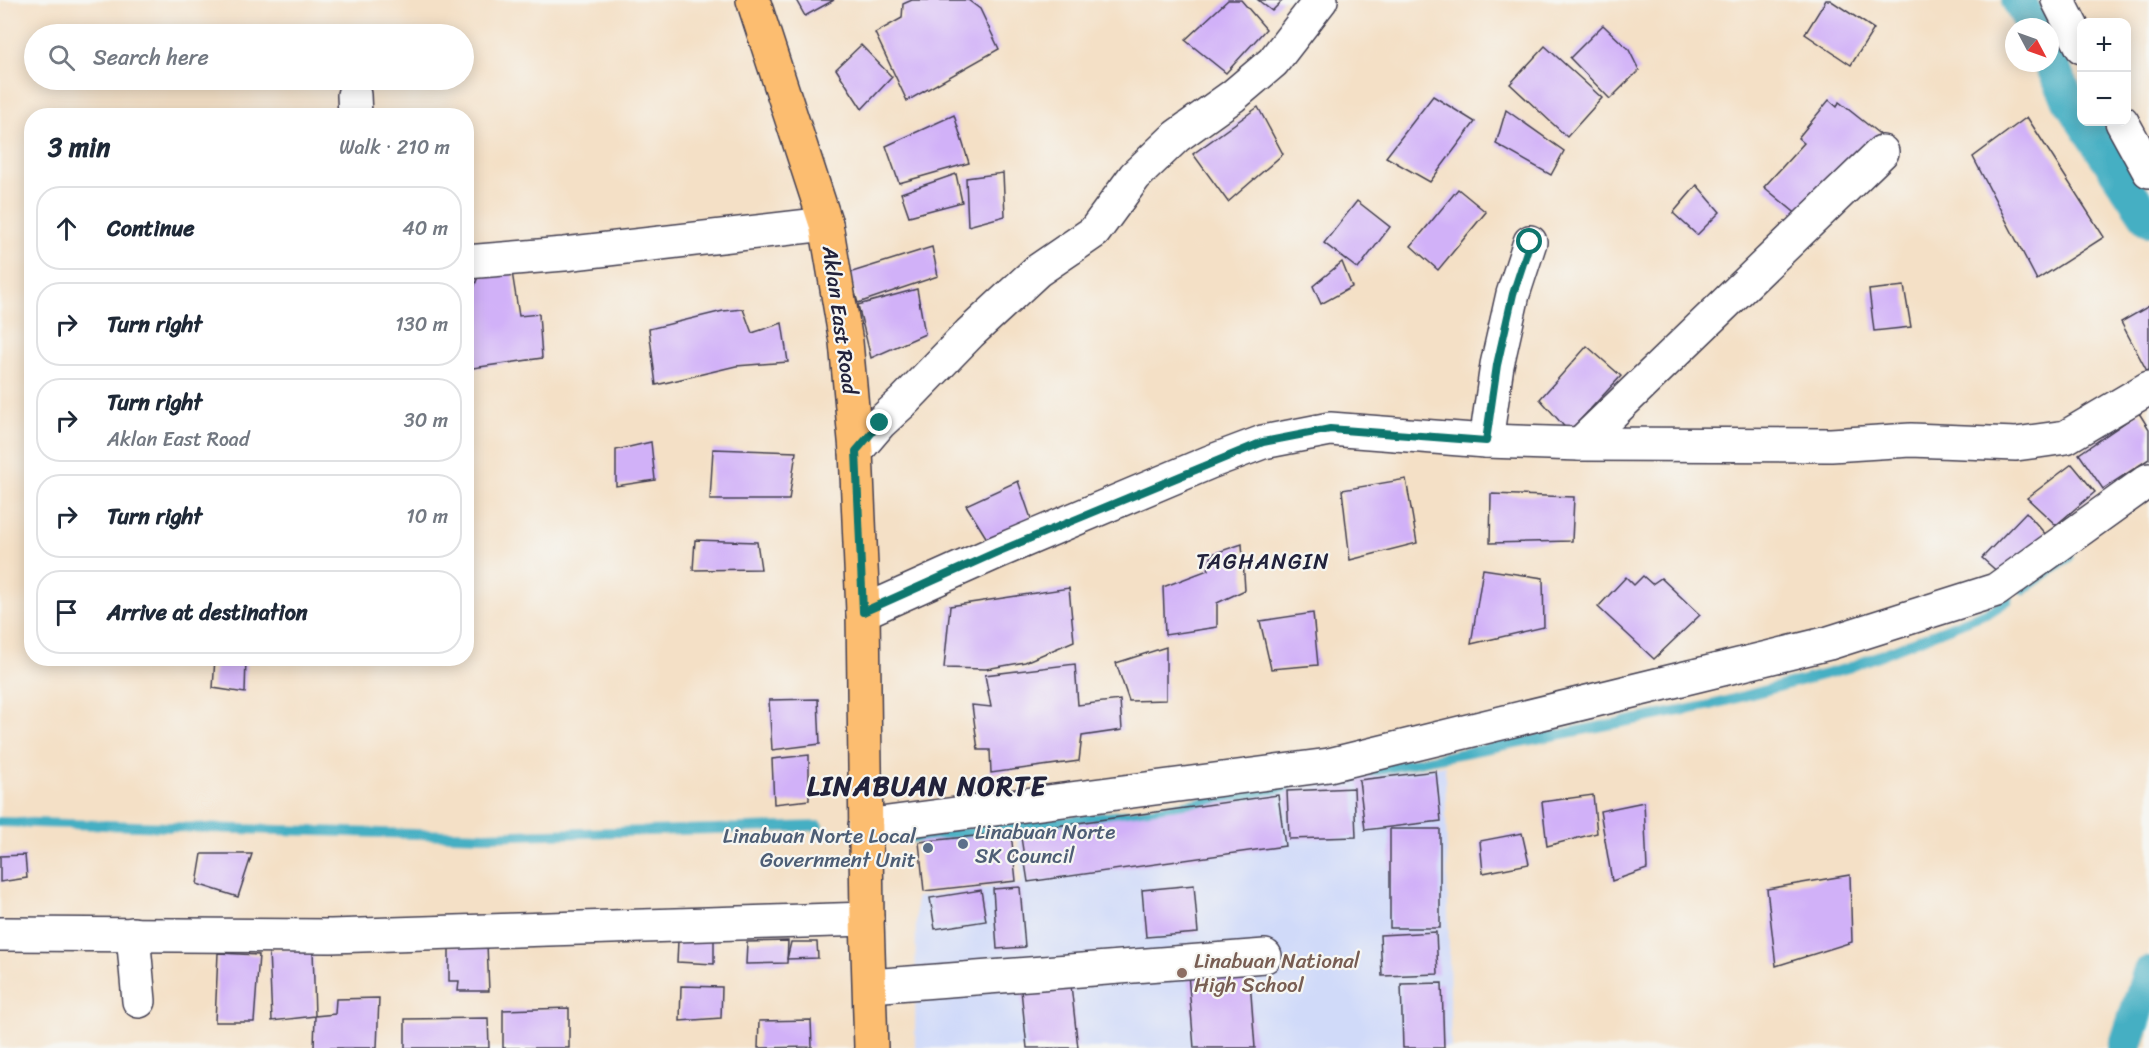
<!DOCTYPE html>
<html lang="en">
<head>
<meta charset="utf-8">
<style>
	body { margin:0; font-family:Sriracha,sans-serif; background:#f2f2f3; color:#1f2937 }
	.controls { position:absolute; right:18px; top:18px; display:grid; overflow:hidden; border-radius:12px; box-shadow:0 3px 15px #0003 }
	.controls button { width:54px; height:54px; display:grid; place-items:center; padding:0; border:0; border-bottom:2px solid #e0e1e3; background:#fff; color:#1f2937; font:30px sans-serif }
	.compass { position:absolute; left:2005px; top:18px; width:54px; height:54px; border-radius:50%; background:#fff; box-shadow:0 3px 15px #0003; rotate:131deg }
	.stop { position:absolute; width:18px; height:18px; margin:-14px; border:4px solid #0f766e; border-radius:50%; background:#fff }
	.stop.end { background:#0f766e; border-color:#fff; box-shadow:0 2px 6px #0008 }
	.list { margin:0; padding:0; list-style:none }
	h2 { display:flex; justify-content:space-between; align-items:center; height:78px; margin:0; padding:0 24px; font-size:26px }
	h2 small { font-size:20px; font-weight:400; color:#747a83 }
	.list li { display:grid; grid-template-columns:39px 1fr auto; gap:18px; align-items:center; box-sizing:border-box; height:84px; margin:0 12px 12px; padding:0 12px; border:2px solid #e0e1e3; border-radius:24px }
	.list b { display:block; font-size:22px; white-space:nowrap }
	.list p { margin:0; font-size:20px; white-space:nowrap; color:#747a83 }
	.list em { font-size:20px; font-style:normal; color:#747a83 }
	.icon { flex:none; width:33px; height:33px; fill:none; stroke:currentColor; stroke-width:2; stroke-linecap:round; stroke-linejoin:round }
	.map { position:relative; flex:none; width:2149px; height:1048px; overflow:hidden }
	.search { position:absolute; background:#fff; box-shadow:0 3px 15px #0003; left:24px; top:24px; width:450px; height:66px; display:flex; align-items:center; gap:15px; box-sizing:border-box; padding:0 21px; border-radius:33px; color:#747a83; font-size:22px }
	.panel { position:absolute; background:#fff; box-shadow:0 3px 15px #0003; left:24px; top:108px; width:450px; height:558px; border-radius:24px }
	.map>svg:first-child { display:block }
	.built { fill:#d0daf9 }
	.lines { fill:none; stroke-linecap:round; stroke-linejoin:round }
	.stream { stroke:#44afc3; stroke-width:10 }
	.canal { stroke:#44afc3; stroke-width:34 }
	.building { fill:#d1b1f8 }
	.minor-casing { stroke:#423e50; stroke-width:36 }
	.major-casing { stroke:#423e50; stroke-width:36 }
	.minor { stroke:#fff; stroke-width:33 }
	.major { stroke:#fcbd6f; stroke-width:33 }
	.route { stroke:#0f766e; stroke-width:8 }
	.service-dot { fill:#5c6f8a; stroke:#f6f6f2; stroke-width:2 }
	.education-dot { fill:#8d6e63; stroke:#f6f6f2; stroke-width:2 }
	.labels { text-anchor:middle; stroke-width:4.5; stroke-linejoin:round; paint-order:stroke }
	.street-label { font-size:21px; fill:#22223b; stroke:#f6f6f2 }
	.service-label { font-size:21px; fill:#4e5e75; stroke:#f6f6f2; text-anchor:start }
	.education-label { font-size:21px; fill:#785e54; stroke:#f6f6f2; text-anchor:start }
	.neighbourhood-label { font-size:22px; letter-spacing:1.5px; fill:#22223b; stroke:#f6f6f2 }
	.district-label { font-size:27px; font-weight:bold; letter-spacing:1.5px; fill:#22223b; stroke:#f6f6f2 }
</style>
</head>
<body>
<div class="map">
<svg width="2149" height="1048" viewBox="0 0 2149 1048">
	<rect width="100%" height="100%" fill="#f6f6f2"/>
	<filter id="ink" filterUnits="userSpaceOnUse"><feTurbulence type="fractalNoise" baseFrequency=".0167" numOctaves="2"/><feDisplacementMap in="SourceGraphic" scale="12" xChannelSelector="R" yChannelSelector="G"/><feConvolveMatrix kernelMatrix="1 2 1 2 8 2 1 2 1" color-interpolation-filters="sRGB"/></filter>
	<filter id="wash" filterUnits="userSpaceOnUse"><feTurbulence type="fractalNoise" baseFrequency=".008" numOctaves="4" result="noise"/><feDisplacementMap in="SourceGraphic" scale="24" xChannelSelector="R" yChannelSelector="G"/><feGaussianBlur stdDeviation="1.35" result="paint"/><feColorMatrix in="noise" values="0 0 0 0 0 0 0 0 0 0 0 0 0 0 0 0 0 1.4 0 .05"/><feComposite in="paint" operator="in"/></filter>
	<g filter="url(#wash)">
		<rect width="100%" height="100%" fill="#f4e0c6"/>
		<polygon class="built" points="1445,765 1451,1048 915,1048 916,897 1022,883 1017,829"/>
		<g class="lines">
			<g class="stream">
				<polyline points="2023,590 2069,557"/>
				<polyline points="1371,771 1711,705 1848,668 1993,610 2008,600"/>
				<polyline points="0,822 484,836 818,826"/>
				<polyline points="914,838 1141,813 1285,787"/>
			</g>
			<g class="canal">
				<polyline points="2018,0 2033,27"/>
				<polyline points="2050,62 2069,100 2082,119"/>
				<polyline points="2083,122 2149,220"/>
				<polyline points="2125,1048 2149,973"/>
			</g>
		</g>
		<g id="blocks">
			<g class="building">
				<polygon points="796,0 834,0 805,16"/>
				<polygon points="912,0 968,0 980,9 999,49 907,101 875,33 902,18 903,4"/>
				<polygon points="1228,0 1241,0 1266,29 1226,73 1185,40"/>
				<polygon points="1258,0 1283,0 1272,11"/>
				<polygon points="1826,0 1830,0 1874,29 1851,65 1805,34"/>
				<polygon points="1603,25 1629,50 1639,70 1610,99 1570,58"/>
				<polygon points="861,45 892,77 862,109 836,69"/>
				<polygon points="1545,46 1602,98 1567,137 1510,84"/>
				<polygon points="1433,96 1475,122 1430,182 1386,157"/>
				<polygon points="1829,100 1837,107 1839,102 1887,140 1805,221 1764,187 1804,143 1798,138"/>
				<polygon points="1258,107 1283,154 1228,202 1193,154"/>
				<polygon points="1506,110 1564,151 1551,175 1496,144"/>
				<polygon points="954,115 969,163 899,183 886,146"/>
				<polygon points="2027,117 2104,237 2037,280 1973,157"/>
				<polygon points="1003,173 1005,216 968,226 966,178"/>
				<polygon points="956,174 962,202 909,216 901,193"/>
				<polygon points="1697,185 1720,212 1697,235 1673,213"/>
				<polygon points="1458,189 1486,212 1438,270 1411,246"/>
				<polygon points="1357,201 1390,227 1358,269 1324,243"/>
				<polygon points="932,247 938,276 858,303 849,273"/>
				<polygon points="1342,262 1352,287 1321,304 1313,286"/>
				<polygon points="512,272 519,316 539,314 542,358 466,369 466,289 474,288 478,276"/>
				<polygon points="1904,286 1911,327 1874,331 1869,290"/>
				<polygon points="917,289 925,334 871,358 858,305"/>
				<polygon points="2149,306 2149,370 2147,371 2121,322"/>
				<polygon points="743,309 752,333 782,323 788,362 736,366 656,385 649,329 723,311"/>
				<polygon points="1587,346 1621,376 1569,432 1540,399"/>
				<polygon points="2139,413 2149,429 2149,459 2103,489 2079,454"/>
				<polygon points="651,442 655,480 616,486 616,450"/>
				<polygon points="713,449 796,452 789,500 710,500"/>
				<polygon points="2072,464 2095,492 2056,525 2027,498"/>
				<polygon points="1406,479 1417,543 1350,560 1342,490"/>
				<polygon points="1018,481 1035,530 992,547 966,505"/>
				<polygon points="1491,494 1574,497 1572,541 1490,543"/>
				<polygon points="2026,512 2047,536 2000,574 1982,558"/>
				<polygon points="695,540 757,542 761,569 693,570"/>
				<polygon points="1242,544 1245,590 1217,603 1217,627 1165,635 1163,587 1208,570 1212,554"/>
				<polygon points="1483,569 1543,578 1544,627 1471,644"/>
				<polygon points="1643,576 1652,584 1661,578 1700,615 1654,659 1598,607 1626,577 1634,585"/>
				<polygon points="1069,588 1074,641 1025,662 986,669 944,668 950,606"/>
				<polygon points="1313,613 1318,665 1271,669 1260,621"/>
				<polygon points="1166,647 1166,700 1129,701 1116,663"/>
				<polygon points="215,658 246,658 245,693 213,688"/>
				<polygon points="1075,664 1078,705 1120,700 1122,730 1082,736 1079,761 991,773 990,750 978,750 972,705 991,707 985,675"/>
				<polygon points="818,699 820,744 772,750 769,700"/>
				<polygon points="809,755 809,800 774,804 772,759"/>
				<polygon points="1436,771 1441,821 1365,830 1359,780"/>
				<polygon points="1354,788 1356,837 1289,839 1287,791"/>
				<polygon points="1278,795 1285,846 1028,882 1020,831"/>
				<polygon points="1593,795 1597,833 1547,846 1542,802"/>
				<polygon points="1644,802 1647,869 1612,881 1600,811"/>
				<rect x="1390" y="829" width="50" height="99"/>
				<polygon points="1011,832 1016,881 924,891 919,842"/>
				<polygon points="1522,833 1529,864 1483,873 1480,841"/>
				<polygon points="202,854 252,854 238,897 197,884"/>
				<polygon points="25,855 27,878 0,882 0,856"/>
				<polygon points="1850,875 1852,942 1776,966 1767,889"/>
				<polygon points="1194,885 1198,933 1146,937 1142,890"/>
				<polygon points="1020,887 1025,947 997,949 993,889"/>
				<polygon points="981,890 986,921 935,929 930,898"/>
				<polygon points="1436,932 1438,974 1382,976 1380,935"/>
				<polygon points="714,940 714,964 677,962 678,941"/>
				<polygon points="788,941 787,963 746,964 747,942"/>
				<polygon points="791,942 817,942 818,958 787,959"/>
				<polygon points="487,944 489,991 458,991 459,981 449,981 449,947"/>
				<polygon points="313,949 315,1016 272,1021 269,951"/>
				<polygon points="218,953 259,955 254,1022 215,1022"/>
				<polygon points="1249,967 1255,1048 1194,1048 1188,973"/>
				<polygon points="1442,983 1444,1048 1403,1048 1401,984"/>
				<polygon points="1071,985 1078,1048 1027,1048 1021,990"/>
				<polygon points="681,986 722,987 721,1018 680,1021"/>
				<polygon points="379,998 377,1048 314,1048 315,1016 335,1014 336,999"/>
				<polygon points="569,1008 569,1048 503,1048 503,1010"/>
				<polygon points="488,1018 489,1048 405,1048 405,1019"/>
				<polygon points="811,1020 812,1047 758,1048 759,1021"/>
			</g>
		</g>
	</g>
	<g filter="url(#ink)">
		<use href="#blocks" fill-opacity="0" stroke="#423e50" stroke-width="1.5"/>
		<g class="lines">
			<g class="minor-casing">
				<g id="minor">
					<polyline points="2058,0 2082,47"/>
					<polyline points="354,95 355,116"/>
					<polyline points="2122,122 2149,171"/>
					<polyline points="466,262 564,254 826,224"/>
					<polyline points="1486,441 1497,365 1513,294 1530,242"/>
					<polyline points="1580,444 1882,152"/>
					<polyline points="856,451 880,423 903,402 970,333 1037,271 1094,232 1135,176 1177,136 1233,96 1273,62 1321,0"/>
					<polyline points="863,612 997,552 1210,462 1263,442 1330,429 1486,441 1580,444 1831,445 1911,440 2016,444 2066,437 2149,388"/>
					<polyline points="865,826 1329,765 1829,643 1996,590 2149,480"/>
					<polyline points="0,934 331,936 867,919"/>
					<polyline points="133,934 139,1001"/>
					<polyline points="870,986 1265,956"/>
				</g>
			</g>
			<g class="major-casing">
				<polyline id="major" points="753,0 826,224 846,342 856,451 863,612 867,919 871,1048"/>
			</g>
			<use href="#minor" class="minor"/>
			<use href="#major" class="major"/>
		</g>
	</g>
	<g class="lines" filter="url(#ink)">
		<polyline class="route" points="880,423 856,451 863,612 997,552 1263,442 1330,429 1486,441 1497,365 1513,294 1530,242"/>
	</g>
	<g class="service-dot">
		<circle cx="963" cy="844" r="6"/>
		<circle cx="928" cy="848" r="6"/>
	</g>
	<circle class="education-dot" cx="1182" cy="973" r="6"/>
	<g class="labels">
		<g class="street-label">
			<text transform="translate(840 320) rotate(82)" y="7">Aklan East Road</text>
		</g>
		<g class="service-label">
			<text x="975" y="839">Linabuan Norte<tspan x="975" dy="24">SK Council</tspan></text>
			<text x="916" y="843" text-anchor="end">Linabuan Norte Local<tspan x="916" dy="24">Government Unit</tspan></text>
		</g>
		<g class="education-label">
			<text x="1194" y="968">Linabuan National<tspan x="1194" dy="24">High School</tspan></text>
		</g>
		<g class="neighbourhood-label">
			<text x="1263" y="569">TAGHANGIN</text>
		</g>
		<g class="district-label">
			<text x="927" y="795">LINABUAN NORTE</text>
		</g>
	</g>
</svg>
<div class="controls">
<button>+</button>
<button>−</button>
</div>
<svg class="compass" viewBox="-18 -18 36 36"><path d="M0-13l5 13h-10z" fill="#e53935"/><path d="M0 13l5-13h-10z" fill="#747a83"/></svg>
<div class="stop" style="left:1530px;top:242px"></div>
<div class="stop end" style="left:880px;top:423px"></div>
<div class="search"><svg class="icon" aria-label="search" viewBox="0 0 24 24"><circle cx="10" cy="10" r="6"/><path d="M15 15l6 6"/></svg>Search here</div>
<section class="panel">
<h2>3 min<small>Walk · 210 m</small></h2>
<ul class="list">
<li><svg class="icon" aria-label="ahead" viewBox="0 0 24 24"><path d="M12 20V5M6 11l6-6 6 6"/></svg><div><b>Continue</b></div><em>40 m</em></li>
<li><svg class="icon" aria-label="right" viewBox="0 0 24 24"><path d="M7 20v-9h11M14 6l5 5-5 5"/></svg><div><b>Turn right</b></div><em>130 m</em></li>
<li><svg class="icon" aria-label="right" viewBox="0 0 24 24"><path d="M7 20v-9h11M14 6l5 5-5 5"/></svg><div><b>Turn right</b><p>Aklan East Road</p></div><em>30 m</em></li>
<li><svg class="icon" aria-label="right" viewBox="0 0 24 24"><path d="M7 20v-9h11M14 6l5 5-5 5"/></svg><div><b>Turn right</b></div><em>10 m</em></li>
<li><svg class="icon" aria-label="arrive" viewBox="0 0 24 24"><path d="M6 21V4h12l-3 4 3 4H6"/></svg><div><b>Arrive at destination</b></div></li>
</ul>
</section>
</div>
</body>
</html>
